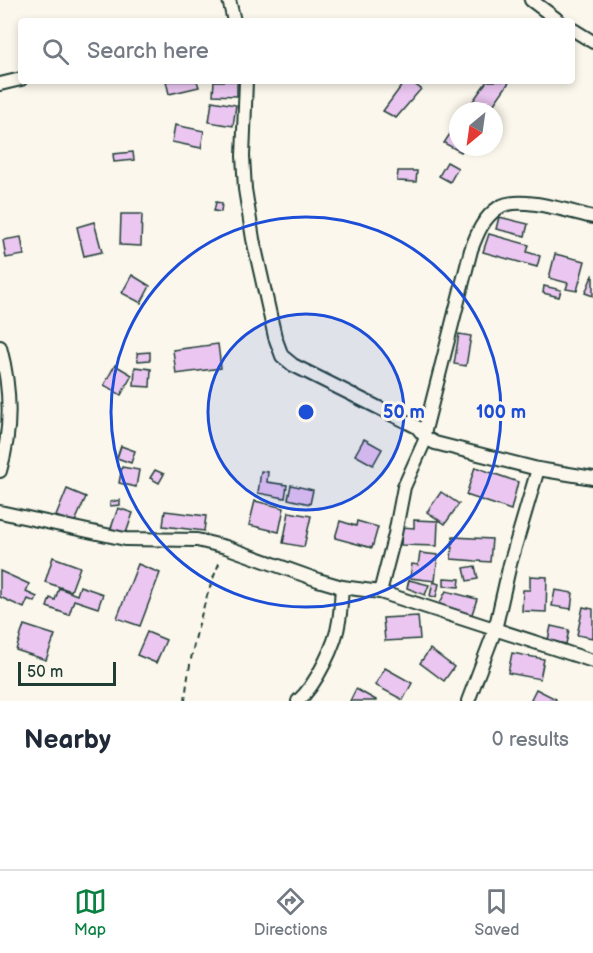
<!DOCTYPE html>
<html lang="en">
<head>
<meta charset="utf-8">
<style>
	body { margin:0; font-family:"Balsamiq Sans",sans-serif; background:#f6f6f7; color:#1f2937 }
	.compass { position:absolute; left:449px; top:102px; width:54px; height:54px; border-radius:50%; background:#fff; box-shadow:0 3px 9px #0003; rotate:209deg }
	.scale { position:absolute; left:18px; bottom:15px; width:98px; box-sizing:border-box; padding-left:6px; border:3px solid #1f3d34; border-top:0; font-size:16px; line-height:21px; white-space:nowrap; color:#1f3d34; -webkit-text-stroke:4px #fbf7ec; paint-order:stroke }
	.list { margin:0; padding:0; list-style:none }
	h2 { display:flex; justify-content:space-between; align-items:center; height:78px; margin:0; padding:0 24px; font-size:26px }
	h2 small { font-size:20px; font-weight:400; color:#747a83 }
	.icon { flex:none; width:33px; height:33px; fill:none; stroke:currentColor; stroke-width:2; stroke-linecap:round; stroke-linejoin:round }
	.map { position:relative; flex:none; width:593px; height:701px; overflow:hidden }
	.search { position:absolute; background:#fff; box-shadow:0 3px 9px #0003; left:18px; right:18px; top:18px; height:66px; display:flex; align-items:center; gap:15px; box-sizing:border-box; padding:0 21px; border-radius:6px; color:#747a83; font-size:22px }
	.sheet { height:168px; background:#fff }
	nav { display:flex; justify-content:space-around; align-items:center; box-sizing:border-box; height:84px; border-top:2px solid #e0e1e3; background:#fff; font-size:16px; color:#747a83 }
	nav a { display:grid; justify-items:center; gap:3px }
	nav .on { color:#0b8043 }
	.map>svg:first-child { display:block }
	.building { fill:#eac6f1; stroke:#1f3d34; stroke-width:1.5 }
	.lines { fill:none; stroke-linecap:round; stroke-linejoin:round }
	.street-casing { stroke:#1f3d34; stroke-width:16 }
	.path { stroke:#1f3d34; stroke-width:2; stroke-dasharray:6 4.5; stroke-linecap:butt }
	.street { stroke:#fbf7ec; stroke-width:12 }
	.ring { fill:none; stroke:#1d4ed8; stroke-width:3 }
	.centre { fill:#1d4ed8; stroke:#fbf7ec; stroke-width:3 }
	.ring-label { font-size:18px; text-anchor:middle; font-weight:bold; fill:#1d4ed8; stroke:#fbf7ec; stroke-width:6; stroke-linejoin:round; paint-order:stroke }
</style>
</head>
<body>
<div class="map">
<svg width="593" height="701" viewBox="0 0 593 701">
	<rect width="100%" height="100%" fill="#fbf7ec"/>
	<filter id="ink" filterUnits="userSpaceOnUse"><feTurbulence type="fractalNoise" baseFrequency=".0167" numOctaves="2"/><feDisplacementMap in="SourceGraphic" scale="12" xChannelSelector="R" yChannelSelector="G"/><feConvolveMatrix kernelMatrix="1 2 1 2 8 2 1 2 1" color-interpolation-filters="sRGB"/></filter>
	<g filter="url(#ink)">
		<g class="building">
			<polygon points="166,81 197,81 199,87 169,94"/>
			<polygon points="214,81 237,81 237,96 213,95"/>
			<polygon points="405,81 410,81 421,89 396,118 383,111"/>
			<polygon points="487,81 510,81 489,111 466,111"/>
			<polygon points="212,101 236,105 233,126 209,122"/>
			<polygon points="458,122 458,147 464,147 461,152 444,143"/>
			<polygon points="175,125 204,131 201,148 172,142"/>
			<polygon points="133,152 134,160 114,162 113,154"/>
			<polygon points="447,162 458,168 450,182 439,176"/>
			<polygon points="398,171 417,171 416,182 397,181"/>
			<polygon points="216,202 222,203 221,212 214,211"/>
			<polygon points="121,214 142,214 141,246 120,245"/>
			<polygon points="499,217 528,224 525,236 496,229"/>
			<polygon points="94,222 102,252 84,256 77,227"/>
			<polygon points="489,234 529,245 527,252 540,256 537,267 483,252"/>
			<polygon points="21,237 24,255 6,258 3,240"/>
			<polygon points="555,254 585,261 577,291 566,289 568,283 549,278"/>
			<polygon points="593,274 593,296 585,293"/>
			<polygon points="132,275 150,286 141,303 122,293"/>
			<polygon points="544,286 561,290 559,297 543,293"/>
			<polygon points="459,334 471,336 466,366 454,364"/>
			<polygon points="218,344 221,368 176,374 173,350"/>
			<polygon points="150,352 150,360 138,361 137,353"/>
			<polygon points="115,365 132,375 121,395 104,385"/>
			<polygon points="135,367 151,369 150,387 134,386"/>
			<polygon points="364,439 382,449 373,465 355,455"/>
			<polygon points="121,446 135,451 131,463 117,458"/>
			<polygon points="122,467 139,470 136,487 119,483"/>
			<polygon points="475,467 518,482 511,510 466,495"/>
			<polygon points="155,470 164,474 159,483 150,478"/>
			<polygon points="261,471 268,472 267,482 287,485 285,498 258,493"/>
			<polygon points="291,485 313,490 310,504 288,499"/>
			<polygon points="67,489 86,497 74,524 56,516"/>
			<polygon points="441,492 459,504 445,524 427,512"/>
			<polygon points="120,500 120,505 110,506 110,502"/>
			<polygon points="255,501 284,508 279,532 249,525"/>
			<polygon points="118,508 133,513 125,536 110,531"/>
			<polygon points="165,511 206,516 204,531 163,526"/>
			<polygon points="289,512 311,516 304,547 283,543"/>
			<polygon points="414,520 438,521 437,546 401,545 402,527 414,528"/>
			<polygon points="340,521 356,526 357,521 378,527 372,548 335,538"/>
			<polygon points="453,537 492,539 490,562 451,559"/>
			<polygon points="420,553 438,555 435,581 410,578 412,564 418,565"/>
			<polygon points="53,557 80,567 71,591 45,582"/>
			<polygon points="138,564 160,573 140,626 117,618"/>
			<polygon points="475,566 478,579 467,581 464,568"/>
			<polygon points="0,571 29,584 26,592 37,597 35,602 28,599 24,608 0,597"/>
			<polygon points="530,576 547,577 546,612 522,611 523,590 530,590"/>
			<polygon points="444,578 460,579 459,587 444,586"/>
			<polygon points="409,580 429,585 425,595 407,588"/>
			<polygon points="433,582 439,584 436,597 430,596"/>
			<polygon points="80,586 103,594 98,608 74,600 69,615 47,607 50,598 55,600 59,588 77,595"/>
			<polygon points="555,590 573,593 571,609 552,606"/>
			<polygon points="446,591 477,599 471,617 438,607"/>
			<polygon points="583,607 593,609 593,638 577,635"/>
			<polygon points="418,616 420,639 385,641 383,618"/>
			<polygon points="24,625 55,635 46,660 16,650"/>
			<polygon points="551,626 569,630 566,644 548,640"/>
			<polygon points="147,632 166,640 156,663 137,655"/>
			<polygon points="430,649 454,667 444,681 420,663"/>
			<polygon points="512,653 544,659 540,679 508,673"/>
			<polygon points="385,668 412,683 403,700 375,685"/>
			<polygon points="356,689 376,700 376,701 350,701"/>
			<polygon points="536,689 556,699 555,701 530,701"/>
		</g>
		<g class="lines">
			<g class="street-casing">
				<g id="street">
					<polyline points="229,0 234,21"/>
					<polyline points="531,0 559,21"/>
					<polyline points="572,29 593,42"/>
					<polyline points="246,81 243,156 245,189 253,239 275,337 282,356 293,365 417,427 426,438 435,443 538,469 593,478"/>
					<polyline points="0,84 21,79"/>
					<path d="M0,347C11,388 12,430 0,471"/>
					<path d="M424,434L471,250C477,234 483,218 498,208C518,194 570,212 593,217"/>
					<polyline points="0,512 125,539 197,540 226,547 318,580 342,587 380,592 593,661"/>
					<polyline points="380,592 395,534 404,487 426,438"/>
					<path d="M298,701C316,685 336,644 339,621C341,610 341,598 342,587"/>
					<polyline points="468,701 495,630 510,564 538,469"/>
				</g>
			</g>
			<path class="path" d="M185,701C189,657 203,599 221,559"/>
			<use href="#street" class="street"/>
		</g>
	</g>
	<circle cx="306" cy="412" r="98" fill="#1d4ed8" fill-opacity=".12"/>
	<g class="ring">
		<circle cx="306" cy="412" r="98"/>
		<circle cx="306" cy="412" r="195"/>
	</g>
	<circle cx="306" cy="412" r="9" class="centre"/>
	<g class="ring-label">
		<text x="404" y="418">50 m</text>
		<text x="501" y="418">100 m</text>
	</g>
</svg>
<svg class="compass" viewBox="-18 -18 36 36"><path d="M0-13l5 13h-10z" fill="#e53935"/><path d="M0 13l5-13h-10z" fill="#747a83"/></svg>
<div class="scale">50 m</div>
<div class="search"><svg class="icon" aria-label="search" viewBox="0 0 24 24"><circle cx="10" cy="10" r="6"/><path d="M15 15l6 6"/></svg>Search here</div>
</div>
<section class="sheet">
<h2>Nearby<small>0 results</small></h2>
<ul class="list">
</ul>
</section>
<nav>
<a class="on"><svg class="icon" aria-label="map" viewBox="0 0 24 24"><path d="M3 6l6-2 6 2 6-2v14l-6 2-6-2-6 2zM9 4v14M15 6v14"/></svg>Map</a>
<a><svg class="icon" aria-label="directions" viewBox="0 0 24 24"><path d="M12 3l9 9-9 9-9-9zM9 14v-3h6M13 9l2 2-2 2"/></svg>Directions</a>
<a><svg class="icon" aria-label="saved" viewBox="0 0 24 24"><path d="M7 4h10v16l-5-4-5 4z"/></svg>Saved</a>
</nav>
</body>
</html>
